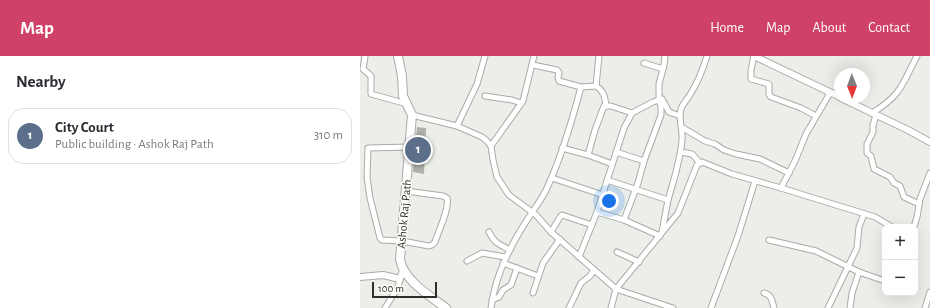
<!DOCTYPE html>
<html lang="en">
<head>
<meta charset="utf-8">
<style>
	body { margin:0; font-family:"Alegreya Sans",sans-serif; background:#f2f2f3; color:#2b2b33 }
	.controls { position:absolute; right:12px; bottom:12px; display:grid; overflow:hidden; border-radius:8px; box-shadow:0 4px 16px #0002 }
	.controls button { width:36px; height:36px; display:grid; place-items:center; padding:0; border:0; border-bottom:1px solid #e1e1e2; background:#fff; color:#2b2b33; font:20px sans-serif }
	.compass { position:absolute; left:474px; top:12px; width:36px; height:36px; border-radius:50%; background:#fff; box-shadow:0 4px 16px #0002; rotate:179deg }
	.scale { position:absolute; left:12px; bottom:10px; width:65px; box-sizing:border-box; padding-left:4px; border:2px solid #2e2f2d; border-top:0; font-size:11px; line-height:14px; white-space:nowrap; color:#2e2f2d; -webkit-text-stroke:3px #fafcf7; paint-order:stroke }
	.you { position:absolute; left:249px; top:145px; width:14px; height:14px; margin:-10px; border:3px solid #fff; border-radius:50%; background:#1a73e8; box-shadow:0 0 0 6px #1a73e833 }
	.badge { display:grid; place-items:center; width:26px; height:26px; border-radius:50%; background:#d04167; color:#fff; font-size:13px; font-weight:700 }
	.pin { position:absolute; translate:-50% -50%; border:2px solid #fff; box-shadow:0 1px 4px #0006 }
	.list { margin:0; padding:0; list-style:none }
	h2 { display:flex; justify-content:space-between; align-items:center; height:52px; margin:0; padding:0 16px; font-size:17px }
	h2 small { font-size:13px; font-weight:400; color:#7c7c81 }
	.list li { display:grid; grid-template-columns:26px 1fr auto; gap:12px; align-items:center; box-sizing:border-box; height:56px; margin:0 8px 8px; padding:0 8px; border:1px solid #e1e1e2; border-radius:16px }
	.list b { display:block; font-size:15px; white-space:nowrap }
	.list p { margin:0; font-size:13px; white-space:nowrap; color:#7c7c81 }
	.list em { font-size:13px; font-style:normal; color:#7c7c81 }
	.map { position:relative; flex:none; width:570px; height:252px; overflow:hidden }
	header { display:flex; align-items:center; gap:24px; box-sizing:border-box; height:56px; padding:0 20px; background:#d04167; color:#fff }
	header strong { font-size:19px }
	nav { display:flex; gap:22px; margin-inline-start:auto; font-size:14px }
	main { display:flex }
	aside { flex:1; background:#fff }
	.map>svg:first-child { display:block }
	.building { fill:#b0b0aa }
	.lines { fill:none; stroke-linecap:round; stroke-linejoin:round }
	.minor-casing { stroke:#a9aba6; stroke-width:7 }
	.tertiary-casing { stroke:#a9aba6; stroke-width:8 }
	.primary-casing { stroke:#a9aba6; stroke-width:10 }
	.minor { stroke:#fff; stroke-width:5 }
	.tertiary { stroke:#fff; stroke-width:6 }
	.primary { stroke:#fff; stroke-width:8 }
	.labels { text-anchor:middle; stroke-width:3; stroke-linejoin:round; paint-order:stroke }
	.street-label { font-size:12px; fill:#2e2f2d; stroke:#fafcf7 }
</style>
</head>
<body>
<header>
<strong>Map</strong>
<nav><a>Home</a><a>Map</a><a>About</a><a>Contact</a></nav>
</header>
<main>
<aside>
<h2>Nearby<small></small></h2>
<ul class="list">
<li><span class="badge" style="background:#5c6f8a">1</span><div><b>City Court</b><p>Public building · Ashok Raj Path</p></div><em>310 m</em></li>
</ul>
</aside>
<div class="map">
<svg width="570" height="252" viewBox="0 0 570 252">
	<rect width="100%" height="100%" fill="#ecefe9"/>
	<polygon class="building" points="57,71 66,72 64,118 53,116"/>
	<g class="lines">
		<g class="minor-casing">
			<g id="minor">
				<polyline points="5,0 3,13 11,20 11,38 47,48"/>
				<polyline points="394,0 391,14 391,23 409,28 409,38 411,41 441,52 456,60"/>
				<polyline points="284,7 303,13"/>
				<polyline points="173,9 197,14 199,17 198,21 199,25 221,31"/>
				<path d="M236,30C244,35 245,41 246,50"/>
				<polyline points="125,40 152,44 161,47"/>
				<polyline points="302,43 309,56 320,60"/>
				<polyline points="299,44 299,28 304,9 305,0"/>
				<path d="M512,57C542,39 542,28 557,0"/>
				<polyline points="52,59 97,70 122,81 127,85 131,90 133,104 137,121 149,139 176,159 191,176 256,233 313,252"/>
				<polyline points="516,59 513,69 513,76 507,88 507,97 511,100 514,113 530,121 534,127 540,130 544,141 559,148"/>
				<polyline points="97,70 117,28 125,0"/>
				<polyline points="323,72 345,85 355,88 364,94 376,98 400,103 429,117"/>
				<polyline points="131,90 163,45 174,0"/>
				<polyline points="202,92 228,99 252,108"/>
				<polyline points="256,96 284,105"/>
				<polyline points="321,96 332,98 340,107"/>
				<polyline points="228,99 235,74 244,50 251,50 272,57"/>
				<polyline points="192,122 243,139"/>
				<polyline points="247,124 308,144 302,176"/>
				<polyline points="421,132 515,161 532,171"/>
				<path d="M46,135L83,140L87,142C90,152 78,176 75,186L72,189L69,190L42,185L22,184L20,182L10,142L7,121L8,92L49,91"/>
				<path d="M308,144C314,123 320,106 322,84C323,73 318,63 321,53C323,47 328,43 331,37C338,26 343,13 347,0"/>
				<polyline points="264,164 300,180"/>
				<polyline points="554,171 557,161 560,143 570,117"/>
				<path d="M129,176C135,188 139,188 150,194"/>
				<polyline points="191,176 200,161 202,159 232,169"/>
				<polyline points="409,184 456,195 499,216"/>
				<polyline points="257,196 279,206"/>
				<polyline points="219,201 237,156 264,72 272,57 293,46 299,44 301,50 301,59 284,105 278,127 264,164 237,156"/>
				<polyline points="107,205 122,197 145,201"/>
				<polyline points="143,207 178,220"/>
				<polyline points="173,237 183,207 200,183"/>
				<path d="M404,237C412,239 412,245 414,252"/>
				<polyline points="132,244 139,241 143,234 151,229 157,212"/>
				<polyline points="25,252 38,231 40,223"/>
				<path d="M131,252C135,218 152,186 171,158C177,149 183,141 187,132C202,100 212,65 221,31L236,30L239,0"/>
				<polyline points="209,252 221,227 230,220 234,214"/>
				<polyline points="251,252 256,233 318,157 337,109 342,106 372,118 421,132 435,105 446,78 470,37"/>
				<polyline points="351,252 378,180 395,125"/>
				<polyline points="468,252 497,192 499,171 504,158"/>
				<polyline points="490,252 492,237 499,216 525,225"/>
				<polyline points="565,252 570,236"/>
			</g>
		</g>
		<g class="tertiary-casing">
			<g id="tertiary">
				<polyline points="394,0 480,41"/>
				<polyline points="481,42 548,74 570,86"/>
				<polyline points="0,221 23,219 40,223 43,214"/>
			</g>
		</g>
		<g class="primary-casing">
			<path id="primary" d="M38,0L42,20L43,40L52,59L40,203C43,224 70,240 86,252"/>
		</g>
		<use href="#minor" class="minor"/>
		<use href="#tertiary" class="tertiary"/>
		<use href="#primary" class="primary"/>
	</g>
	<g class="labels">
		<g class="street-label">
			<text transform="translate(44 158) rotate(-85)" y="4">Ashok Raj Path</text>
		</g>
	</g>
</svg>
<div class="controls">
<button>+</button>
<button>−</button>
</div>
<svg class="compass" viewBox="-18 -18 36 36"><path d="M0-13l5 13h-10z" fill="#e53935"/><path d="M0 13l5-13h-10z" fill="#7c7c81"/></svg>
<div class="scale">100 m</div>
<div class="you"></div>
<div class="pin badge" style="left:58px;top:94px;background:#5c6f8a">1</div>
</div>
</main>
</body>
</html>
